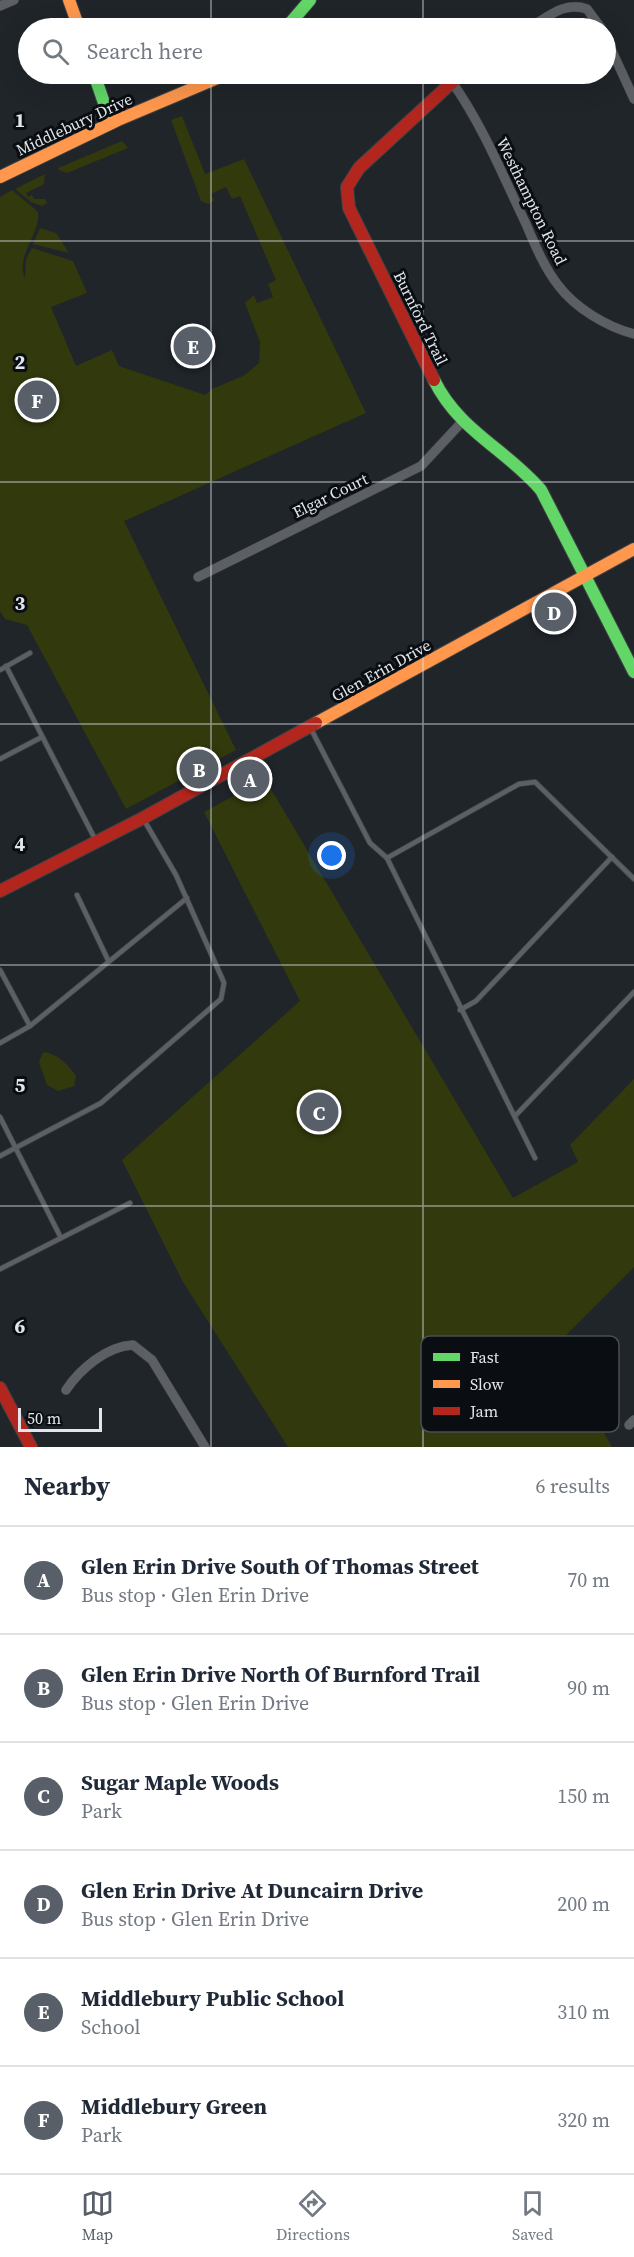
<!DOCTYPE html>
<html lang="en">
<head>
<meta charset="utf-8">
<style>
	body { margin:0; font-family:"Source Serif 4",serif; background:#f2f2f3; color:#1f2937 }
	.scale { position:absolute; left:18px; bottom:15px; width:84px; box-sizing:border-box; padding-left:6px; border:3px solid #e0e6eb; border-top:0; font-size:16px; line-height:21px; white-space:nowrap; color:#e0e6eb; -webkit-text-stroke:4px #0a0e12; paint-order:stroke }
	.you { position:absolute; left:332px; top:856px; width:21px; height:21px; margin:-15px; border:4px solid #fff; border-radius:50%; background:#1a73e8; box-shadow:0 0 0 9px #1a73e833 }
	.badge { display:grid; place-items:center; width:39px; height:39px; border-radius:50%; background:#585f69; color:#fff; font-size:20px; font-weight:700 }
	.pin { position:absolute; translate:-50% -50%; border:3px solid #fff; box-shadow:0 2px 6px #0006 }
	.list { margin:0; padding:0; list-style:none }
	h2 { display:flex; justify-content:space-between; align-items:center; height:78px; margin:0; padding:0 24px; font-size:26px }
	h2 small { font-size:20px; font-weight:400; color:#747a83 }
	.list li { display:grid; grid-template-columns:39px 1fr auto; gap:18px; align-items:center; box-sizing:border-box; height:108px; padding:0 24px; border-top:2px solid #e0e1e3 }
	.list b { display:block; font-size:22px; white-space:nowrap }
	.list p { margin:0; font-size:20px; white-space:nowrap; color:#747a83 }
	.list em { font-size:20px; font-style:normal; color:#747a83 }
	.icon { flex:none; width:33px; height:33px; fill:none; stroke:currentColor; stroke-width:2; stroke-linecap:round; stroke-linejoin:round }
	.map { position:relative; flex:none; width:634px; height:1447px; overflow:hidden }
	.search { position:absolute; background:#fff; box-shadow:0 6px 24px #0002; left:18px; right:18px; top:18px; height:66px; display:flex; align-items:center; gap:15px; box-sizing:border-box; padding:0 21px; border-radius:33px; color:#747a83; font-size:22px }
	.sheet { height:726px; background:#fff }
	nav { display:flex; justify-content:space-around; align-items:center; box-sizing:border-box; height:84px; border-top:2px solid #e0e1e3; background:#fff; font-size:16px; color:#747a83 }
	nav a { display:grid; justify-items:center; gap:3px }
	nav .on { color:#585f69 }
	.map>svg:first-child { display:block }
	.green { fill:#32390c }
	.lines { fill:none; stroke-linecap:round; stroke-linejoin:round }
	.lane-casing { stroke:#3e4245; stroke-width:6 }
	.street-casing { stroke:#3e4245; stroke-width:10 }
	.fast-casing { stroke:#3e4245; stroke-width:14 }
	.slow-casing { stroke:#3e4245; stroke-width:14 }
	.jam-casing { stroke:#3e4245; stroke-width:14 }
	.lane { stroke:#5c6064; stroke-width:4.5 }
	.street { stroke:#5c6064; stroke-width:9 }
	.fast { stroke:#63d668; stroke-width:12 }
	.slow { stroke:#ff974d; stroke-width:12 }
	.jam { stroke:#b3261e; stroke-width:12 }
	.grid { fill:none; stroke:#e0e6eb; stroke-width:1.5; stroke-opacity:0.55 }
	.labels { text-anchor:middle; stroke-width:6; stroke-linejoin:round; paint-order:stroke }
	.street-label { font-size:16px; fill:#e0e6eb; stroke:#0a0e12 }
	.key { fill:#0a0e12; stroke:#4a4f53; stroke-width:1.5 }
	.key-label { font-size:16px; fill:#e0e6eb }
	.grid-label { font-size:20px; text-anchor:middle; font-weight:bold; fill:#e0e6eb; stroke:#0a0e12; stroke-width:6; stroke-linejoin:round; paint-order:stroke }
</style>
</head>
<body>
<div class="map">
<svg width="634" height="1447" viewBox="0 0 634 1447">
	<rect width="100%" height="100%" fill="#20252a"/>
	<g class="green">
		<path d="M182,116L205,174L244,159L366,413L124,521L236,750L126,809L27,625L5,619L0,611V197L12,190L38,212C41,234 15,255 25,278L26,259L32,248L73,261L87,293L51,307L76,366L112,350L119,366L205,395L212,389L245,375L259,363L260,342L245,303L254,295L257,303L273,297L268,284L276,280L240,196L232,199L226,187L211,194L214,201L208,204L201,201L171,120Z"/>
		<polygon points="122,141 128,148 67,173 59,170 58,168"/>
		<polygon points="45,174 44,184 26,193 28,197 32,195 34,199 45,199 47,203 42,206 31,202 15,189"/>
		<polygon points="40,228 56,233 69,253 33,244"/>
		<polygon points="265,779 513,1198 578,1162 570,1145 634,1079 634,1267 542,1359 596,1418 612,1447 288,1447 183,1282 122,1160 300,1001 204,812"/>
		<path d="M43,1052C59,1054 67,1064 76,1076L74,1086L58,1091L47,1085L39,1062Z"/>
	</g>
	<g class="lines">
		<g class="lane-casing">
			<g id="lane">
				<polyline points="6,666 96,841"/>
				<polyline points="0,670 30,653"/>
				<polyline points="310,727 370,843 387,858 535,1158"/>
				<polyline points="0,759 42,737"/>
				<polyline points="387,858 519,784 535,782 634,879"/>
				<polyline points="77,895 108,960"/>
				<polyline points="0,970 30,1026"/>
				<polyline points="460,1010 476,1001 612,857"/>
				<polyline points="0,1043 30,1026 187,898"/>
				<polyline points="516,1115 634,992"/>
				<polyline points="0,1117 61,1238"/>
				<polyline points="0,1156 101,1103 221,999 224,983 221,976 176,875 144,820"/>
				<polyline points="0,1269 130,1203"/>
			</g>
		</g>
		<g class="street-casing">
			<g id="street">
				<polyline points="0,6 14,0"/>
				<path d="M529,28C548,17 564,1 587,9L601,28"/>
				<polyline points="606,38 634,99"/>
				<path d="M452,82C483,126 503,176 526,224C535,245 544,267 558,285C575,308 607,327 634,334"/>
				<polyline points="198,577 421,466 461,423"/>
				<path d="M66,1390C80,1369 107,1346 133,1345L152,1360L205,1447"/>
				<polyline points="629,1425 634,1420"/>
			</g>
		</g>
		<g class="fast-casing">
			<g id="fast">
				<polyline points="286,28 310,0"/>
				<polyline points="94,74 111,123"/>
				<path d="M434,380C459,431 506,449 541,490L634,672"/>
			</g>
		</g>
		<g class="slow-casing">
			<g id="slow">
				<polyline points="69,0 79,28"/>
				<polyline points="0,177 118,120 227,74"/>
				<polyline points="316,723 634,549"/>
			</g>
		</g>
		<g class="jam-casing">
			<g id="jam">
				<polyline points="434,380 349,208 347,187 359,168 461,74"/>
				<polyline points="0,891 143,818 316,723"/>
				<polyline points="0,1388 31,1447"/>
			</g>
		</g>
		<use href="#lane" class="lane"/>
		<use href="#street" class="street"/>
		<use href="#fast" class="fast"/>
		<use href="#slow" class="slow"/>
		<use href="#jam" class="jam"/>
	</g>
	<path class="grid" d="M211,0V28M423,0V28M211,74V1447M423,74V1447M0,241H634M0,482H634M0,724H634M0,965H634M0,1206H634"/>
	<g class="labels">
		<g class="street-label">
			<text transform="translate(74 124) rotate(-25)" y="6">Middlebury Drive</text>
			<text transform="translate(532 201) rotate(64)" y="6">Westhampton Road</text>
			<text transform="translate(421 318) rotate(64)" y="6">Burnford Trail</text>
			<text transform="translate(330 495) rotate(-26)" y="6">Elgar Court</text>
			<text transform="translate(381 670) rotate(-29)" y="6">Glen Erin Drive</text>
		</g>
	</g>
	<rect x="421" y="1336" width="198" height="96" rx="9" class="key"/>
	<rect x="433" y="1353" width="27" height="8" fill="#63d668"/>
	<rect x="433" y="1380" width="27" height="8" fill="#ff974d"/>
	<rect x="433" y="1407" width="27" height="8" fill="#b3261e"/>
	<g class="key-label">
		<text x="470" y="1363">Fast</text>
		<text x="470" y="1390">Slow</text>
		<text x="470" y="1417">Jam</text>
	</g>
	<g class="grid-label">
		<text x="20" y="127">1</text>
		<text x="20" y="369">2</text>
		<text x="20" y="610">3</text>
		<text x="20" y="851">4</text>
		<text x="20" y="1092">5</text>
		<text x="20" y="1333">6</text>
	</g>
</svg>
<div class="scale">50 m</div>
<div class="you"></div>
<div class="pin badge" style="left:250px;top:779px">A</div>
<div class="pin badge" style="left:199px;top:769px">B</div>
<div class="pin badge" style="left:319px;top:1112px">C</div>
<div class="pin badge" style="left:554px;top:612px">D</div>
<div class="pin badge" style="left:193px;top:346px">E</div>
<div class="pin badge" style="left:37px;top:400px">F</div>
<div class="search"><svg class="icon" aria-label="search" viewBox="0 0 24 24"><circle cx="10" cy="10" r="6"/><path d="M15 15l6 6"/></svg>Search here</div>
</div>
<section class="sheet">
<h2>Nearby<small>6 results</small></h2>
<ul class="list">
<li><span class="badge">A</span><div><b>Glen Erin Drive South Of Thomas Street</b><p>Bus stop · Glen Erin Drive</p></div><em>70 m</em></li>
<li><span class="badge">B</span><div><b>Glen Erin Drive North Of Burnford Trail</b><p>Bus stop · Glen Erin Drive</p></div><em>90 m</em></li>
<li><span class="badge">C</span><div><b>Sugar Maple Woods</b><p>Park</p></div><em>150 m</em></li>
<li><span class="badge">D</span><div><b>Glen Erin Drive At Duncairn Drive</b><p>Bus stop · Glen Erin Drive</p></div><em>200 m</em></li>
<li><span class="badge">E</span><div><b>Middlebury Public School</b><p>School</p></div><em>310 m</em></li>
<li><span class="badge">F</span><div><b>Middlebury Green</b><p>Park</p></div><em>320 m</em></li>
</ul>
</section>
<nav>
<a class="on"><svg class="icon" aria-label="map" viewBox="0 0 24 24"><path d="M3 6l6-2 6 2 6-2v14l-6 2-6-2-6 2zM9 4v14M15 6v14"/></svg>Map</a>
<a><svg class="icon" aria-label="directions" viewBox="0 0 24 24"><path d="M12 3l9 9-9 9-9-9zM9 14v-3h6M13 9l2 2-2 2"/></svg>Directions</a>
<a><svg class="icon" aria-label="saved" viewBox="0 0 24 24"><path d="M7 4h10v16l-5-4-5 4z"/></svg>Saved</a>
</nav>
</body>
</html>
